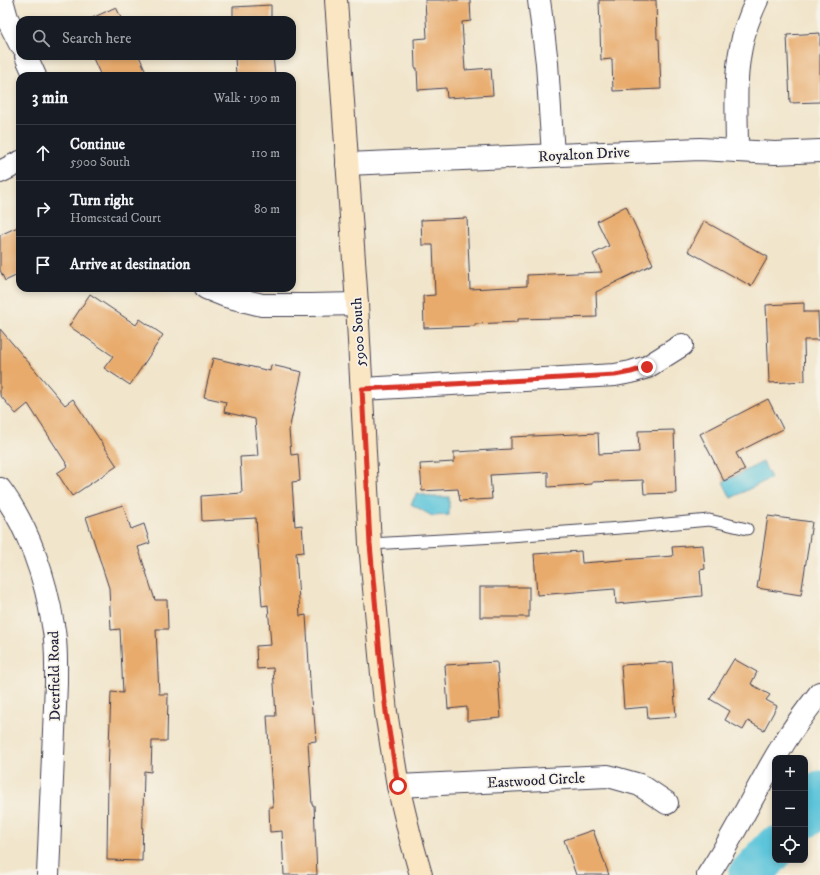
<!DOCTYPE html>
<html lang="en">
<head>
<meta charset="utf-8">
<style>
	body { margin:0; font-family:"IM FELL DW Pica",serif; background:#20242c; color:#f1f3f6 }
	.controls { position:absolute; right:12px; bottom:12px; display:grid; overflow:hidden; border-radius:8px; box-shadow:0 2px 6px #0003 }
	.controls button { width:36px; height:36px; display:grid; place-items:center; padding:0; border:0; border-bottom:1px solid #363941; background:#171b24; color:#f1f3f6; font:20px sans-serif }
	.stop { position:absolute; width:12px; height:12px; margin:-9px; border:3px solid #d93025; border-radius:50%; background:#fff }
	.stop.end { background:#d93025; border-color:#fff; box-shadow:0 1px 4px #0008 }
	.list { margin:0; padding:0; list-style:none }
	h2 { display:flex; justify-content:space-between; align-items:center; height:52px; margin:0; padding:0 16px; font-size:17px }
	h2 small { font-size:13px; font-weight:400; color:#9ea1a6 }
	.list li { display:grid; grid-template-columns:26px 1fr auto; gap:12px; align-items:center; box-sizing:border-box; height:56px; padding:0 16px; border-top:1px solid #363941 }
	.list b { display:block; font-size:15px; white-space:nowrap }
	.list p { margin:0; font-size:13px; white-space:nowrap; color:#9ea1a6 }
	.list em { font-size:13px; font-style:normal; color:#9ea1a6 }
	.icon { flex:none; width:22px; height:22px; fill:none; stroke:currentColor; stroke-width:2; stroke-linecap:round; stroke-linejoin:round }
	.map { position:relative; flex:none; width:820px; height:875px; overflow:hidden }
	.search { position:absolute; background:#171b24; box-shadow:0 2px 6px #0003; left:16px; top:16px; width:280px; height:44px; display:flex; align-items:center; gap:10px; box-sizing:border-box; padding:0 14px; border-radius:12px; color:#9ea1a6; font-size:15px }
	.panel { position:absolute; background:#171b24; box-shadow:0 2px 6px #0003; left:16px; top:72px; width:280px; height:220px; border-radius:12px }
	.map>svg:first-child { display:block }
	.water { fill:#5dc5da; stroke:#40748a }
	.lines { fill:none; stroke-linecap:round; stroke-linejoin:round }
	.river { stroke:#5dc5da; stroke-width:43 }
	.building { fill:#e8ab6c }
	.lane-casing { stroke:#413f51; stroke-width:13 }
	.street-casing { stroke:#413f51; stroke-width:24 }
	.secondary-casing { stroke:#413f51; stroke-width:24 }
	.lane { stroke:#fff; stroke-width:11 }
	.street { stroke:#fff; stroke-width:22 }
	.secondary { stroke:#fbe6c3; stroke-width:22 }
	.route { stroke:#d93025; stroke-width:5 }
	.labels { text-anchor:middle; stroke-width:3.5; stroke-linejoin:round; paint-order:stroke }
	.street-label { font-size:15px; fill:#22223b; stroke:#f7f3e8 }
</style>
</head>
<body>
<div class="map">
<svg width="820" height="875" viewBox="0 0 820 875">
	<rect width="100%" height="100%" fill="#f7f3e8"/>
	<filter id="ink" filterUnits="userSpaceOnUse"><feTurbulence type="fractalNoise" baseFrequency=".025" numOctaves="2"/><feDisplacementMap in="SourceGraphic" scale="8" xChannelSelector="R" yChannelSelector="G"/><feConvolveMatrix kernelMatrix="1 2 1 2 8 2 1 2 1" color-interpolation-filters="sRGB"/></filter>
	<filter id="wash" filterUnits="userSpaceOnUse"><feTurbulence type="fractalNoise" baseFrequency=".012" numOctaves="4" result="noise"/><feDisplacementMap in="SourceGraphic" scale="16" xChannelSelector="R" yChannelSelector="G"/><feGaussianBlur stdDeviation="0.9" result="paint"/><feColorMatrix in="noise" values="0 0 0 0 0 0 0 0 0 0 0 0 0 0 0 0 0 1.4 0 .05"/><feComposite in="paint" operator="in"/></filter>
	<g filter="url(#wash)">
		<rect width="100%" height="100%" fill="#f1e5cb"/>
		<g class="water">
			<polygon points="763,462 771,478 731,498 723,482"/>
			<polygon points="417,493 432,497 449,497 449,515 432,516 411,504"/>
		</g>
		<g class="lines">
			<g class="river">
				<polyline points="805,817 810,811 820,792"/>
				<polyline points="750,875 775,848"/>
			</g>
		</g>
		<g id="blocks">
			<g class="building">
				<polygon points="425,0 470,0 471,21 462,22 465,70 491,68 493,95 447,98 446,88 418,90 417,68 415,68 414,39 427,38"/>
				<polygon points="599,0 656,0 657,39 659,39 661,89 613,91 612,59 601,60"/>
				<polygon points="271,5 271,20 233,20 233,7"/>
				<polygon points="116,7 122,20 88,20"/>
				<polygon points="820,33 820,102 790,103 787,35"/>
				<polygon points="92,56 139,56 148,76 101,76"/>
				<polygon points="235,56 273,56 275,76 236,76"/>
				<polygon points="626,206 653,264 596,292 597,317 518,319 518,322 475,324 475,326 424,328 423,296 435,295 433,245 422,245 421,220 467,218 470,289 527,286 527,275 602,272 593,254 609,246 597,221"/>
				<polygon points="704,221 768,257 751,286 688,251"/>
				<polygon points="20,226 20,274 5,281 0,270 0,235"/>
				<polygon points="90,294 136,325 140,319 163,335 130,385 104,368 113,356 69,326"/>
				<polygon points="804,303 804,312 818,312 819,340 804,340 805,381 769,383 766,305"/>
				<polygon points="0,329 65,405 73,399 117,466 72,496 57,473 68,466 28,404 16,414 0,395"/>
				<polygon points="213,358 270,371 271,365 302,372 289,430 291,455 298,454 300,481 292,482 295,526 302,525 304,552 296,553 300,616 306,615 312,713 314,713 316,741 308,742 312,805 314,805 317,875 284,875 282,831 270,832 269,807 273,807 267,716 276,716 273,668 257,669 256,646 271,645 268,605 262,606 256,518 202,521 201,496 242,493 240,457 258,456 255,419 224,412 226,402 204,397"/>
				<polygon points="768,399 783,429 736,453 745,470 724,481 700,434"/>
				<polygon points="674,430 676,493 644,494 643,480 592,482 592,484 548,487 548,472 490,475 492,499 460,501 458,489 422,491 420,464 454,462 454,452 511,449 511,437 598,433 599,454 639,452 638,431"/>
				<polygon points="123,505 131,529 144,524 150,543 138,547 155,600 167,600 168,629 156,629 159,694 168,694 167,741 152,741 151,772 144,771 142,861 107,860 108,774 111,692 123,693 120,629 111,630 109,588 86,517"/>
				<polygon points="768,516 812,522 801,595 757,588"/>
				<polygon points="703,545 705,569 700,570 702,596 616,604 615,589 537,595 534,554 581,551 582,563 673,556 672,547"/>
				<rect x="480" y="587" width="49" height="30"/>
				<polygon points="734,659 757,672 751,684 770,695 766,700 777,706 764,730 748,721 743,730 725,720 730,711 710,699"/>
				<polygon points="497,662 501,718 467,721 467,707 448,709 445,665"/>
				<polygon points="672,662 676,717 648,719 647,707 624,709 621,665"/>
				<polygon points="593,830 609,875 576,875 564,840"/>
			</g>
		</g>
	</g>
	<g filter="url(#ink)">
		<use href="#blocks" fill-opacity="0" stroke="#413f51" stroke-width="1"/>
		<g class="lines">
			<g class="lane-casing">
				<polyline id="lane" points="370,544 496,537 634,527 709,520 747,529"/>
			</g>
			<g class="street-casing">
				<g id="street">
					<polyline points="2,0 7,18 20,44"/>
					<polyline points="539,0 547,63 553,155"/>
					<polyline points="26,56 35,76"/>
					<path d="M737,151C737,116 734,81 741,47C744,30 750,15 757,0"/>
					<polyline points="347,164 700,149 775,153 820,151"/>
					<polyline points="0,172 20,162"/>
					<polyline points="206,288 226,296 262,305 309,305 357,304"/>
					<polyline points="362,389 615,375 631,372 647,367 682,345"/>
					<path d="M0,489C28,526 46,579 53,625C57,644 56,663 56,683L48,875"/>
					<polyline points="398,786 608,776 640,785 667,803"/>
					<path d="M708,875C734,836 754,793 778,753C790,732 805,712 820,693"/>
				</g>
			</g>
			<g class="secondary-casing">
				<polyline id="secondary" points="336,0 357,304 370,544 380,655 386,712 398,786 410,836 421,875"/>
			</g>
			<use href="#lane" class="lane"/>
			<use href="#street" class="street"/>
			<use href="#secondary" class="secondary"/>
		</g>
	</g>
	<g class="lines" filter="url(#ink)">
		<polyline class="route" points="398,786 386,712 380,655 370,544 362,389 615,375 631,372 647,367"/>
	</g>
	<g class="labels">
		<g class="street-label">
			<text transform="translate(584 154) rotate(-3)" y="5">Royalton Drive</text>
			<text transform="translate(358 332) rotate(-93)" y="5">5900 South</text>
			<text transform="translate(54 676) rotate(-91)" y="5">Deerfield Road</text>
			<text transform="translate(536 780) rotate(-3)" y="5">Eastwood Circle</text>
		</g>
	</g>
</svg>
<div class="controls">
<button>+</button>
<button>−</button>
<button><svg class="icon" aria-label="locate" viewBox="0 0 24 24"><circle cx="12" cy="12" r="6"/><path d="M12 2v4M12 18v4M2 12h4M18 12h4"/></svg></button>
</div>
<div class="stop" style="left:398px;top:786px"></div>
<div class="stop end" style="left:647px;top:367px"></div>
<div class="search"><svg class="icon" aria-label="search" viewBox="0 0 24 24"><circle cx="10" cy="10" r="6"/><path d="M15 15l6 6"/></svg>Search here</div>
<section class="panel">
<h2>3 min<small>Walk · 190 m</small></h2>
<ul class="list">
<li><svg class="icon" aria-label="ahead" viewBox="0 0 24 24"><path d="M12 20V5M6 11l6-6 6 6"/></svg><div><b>Continue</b><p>5900 South</p></div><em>110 m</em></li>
<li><svg class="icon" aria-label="right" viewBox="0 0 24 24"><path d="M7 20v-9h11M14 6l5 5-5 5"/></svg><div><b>Turn right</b><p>Homestead Court</p></div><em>80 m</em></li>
<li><svg class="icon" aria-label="arrive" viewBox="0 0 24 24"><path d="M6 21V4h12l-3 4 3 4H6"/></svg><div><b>Arrive at destination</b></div></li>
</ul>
</section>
</div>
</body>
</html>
